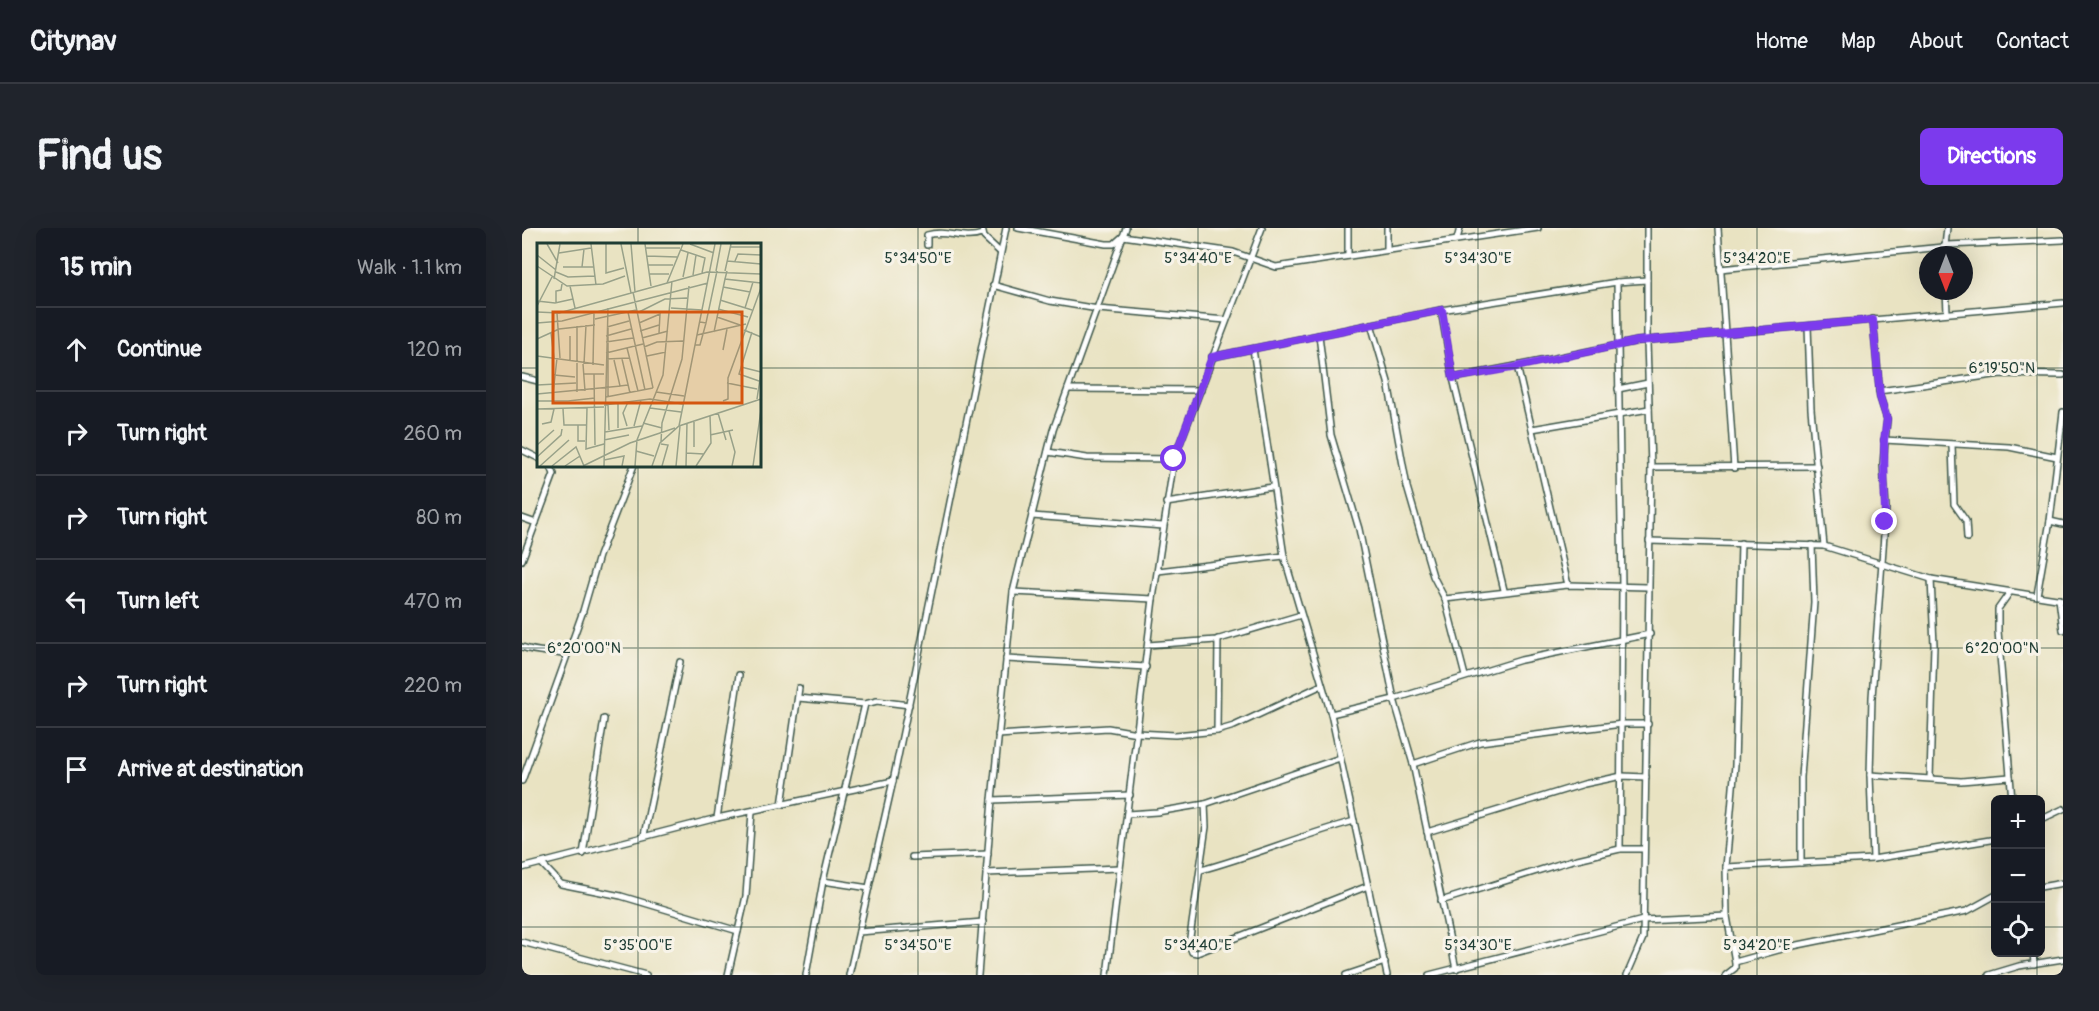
<!DOCTYPE html>
<html lang="en">
<head>
<meta charset="utf-8">
<style>
	body { margin:0; font-family:Pangolin,sans-serif; background:#20242c; color:#f1f3f6 }
	.controls { position:absolute; right:18px; bottom:18px; display:grid; overflow:hidden; border-radius:9px; box-shadow:0 6px 24px #0002 }
	.controls button { width:54px; height:54px; display:grid; place-items:center; padding:0; border:0; border-bottom:2px solid #363941; background:#171b24; color:#f1f3f6; font:30px sans-serif }
	.compass { position:absolute; left:1397px; top:18px; width:54px; height:54px; border-radius:50%; background:#171b24; box-shadow:0 6px 24px #0002; rotate:180deg }
	.stop { position:absolute; width:18px; height:18px; margin:-14px; border:4px solid #7c3aed; border-radius:50%; background:#fff }
	.stop.end { background:#7c3aed; border-color:#fff; box-shadow:0 2px 6px #0008 }
	.list { margin:0; padding:0; list-style:none }
	h2 { display:flex; justify-content:space-between; align-items:center; height:78px; margin:0; padding:0 24px; font-size:26px }
	h2 small { font-size:20px; font-weight:400; color:#9ea1a6 }
	.list li { display:grid; grid-template-columns:39px 1fr auto; gap:18px; align-items:center; box-sizing:border-box; height:84px; padding:0 24px; border-top:2px solid #363941 }
	.list b { display:block; font-size:22px; white-space:nowrap }
	.list em { font-size:20px; font-style:normal; color:#9ea1a6 }
	.icon { flex:none; width:33px; height:33px; fill:none; stroke:currentColor; stroke-width:2; stroke-linecap:round; stroke-linejoin:round }
	.map { position:relative; flex:none; width:1541px; height:747px; overflow:hidden; border-radius:9px }
	header { display:flex; align-items:center; gap:36px; box-sizing:border-box; height:84px; padding:0 30px; background:#171b24; border-bottom:2px solid #363941 }
	header strong { font-size:28px }
	nav { display:flex; gap:33px; margin-inline-start:auto; font-size:21px }
	.intro { display:flex; align-items:center; justify-content:space-between; box-sizing:border-box; height:144px; padding:0 36px }
	h1 { margin:0; font-size:42px }
	.button { padding:15px 27px; border-radius:9px; background:#7c3aed; color:#fff; font-size:21px; font-weight:700 }
	main { display:flex; gap:36px; padding:0 36px }
	aside { flex:1; background:#171b24; border-radius:9px; box-shadow:0 6px 24px #0002 }
	.map>svg:first-child { display:block }
	.lines { fill:none; stroke-linecap:round; stroke-linejoin:round }
	.street-casing { stroke:#3d5649; stroke-width:8 }
	.street { stroke:#fff; stroke-width:5 }
	.route { stroke:#7c3aed; stroke-width:8 }
	.ticks { fill:none; stroke:#1f3d34; stroke-width:1.5; stroke-opacity:0.45 }
	.inset-road { fill:none; stroke:#98a189; stroke-width:1.5 }
	.view { fill:#d45610; fill-opacity:0.15; stroke:#d45610; stroke-width:3 }
	.inset-edge { fill:none; stroke:#1f3d34; stroke-width:3 }
	.ticks-label { font-size:15px; text-anchor:middle; fill:#1f3d34; stroke:#f7f3e8; stroke-width:6; stroke-linejoin:round; paint-order:stroke }
</style>
</head>
<body>
<header>
<strong>Citynav</strong>
<nav><a>Home</a><a>Map</a><a>About</a><a>Contact</a></nav>
</header>
<div class="intro"><h1>Find us</h1><a class="button">Directions</a></div>
<main>
<aside>
<h2>15 min<small>Walk · 1.1 km</small></h2>
<ul class="list">
<li><svg class="icon" aria-label="ahead" viewBox="0 0 24 24"><path d="M12 20V5M6 11l6-6 6 6"/></svg><div><b>Continue</b></div><em>120 m</em></li>
<li><svg class="icon" aria-label="right" viewBox="0 0 24 24"><path d="M7 20v-9h11M14 6l5 5-5 5"/></svg><div><b>Turn right</b></div><em>260 m</em></li>
<li><svg class="icon" aria-label="right" viewBox="0 0 24 24"><path d="M7 20v-9h11M14 6l5 5-5 5"/></svg><div><b>Turn right</b></div><em>80 m</em></li>
<li><svg class="icon" aria-label="left" viewBox="0 0 24 24"><path d="M17 20v-9H6M10 6l-5 5 5 5"/></svg><div><b>Turn left</b></div><em>470 m</em></li>
<li><svg class="icon" aria-label="right" viewBox="0 0 24 24"><path d="M7 20v-9h11M14 6l5 5-5 5"/></svg><div><b>Turn right</b></div><em>220 m</em></li>
<li><svg class="icon" aria-label="arrive" viewBox="0 0 24 24"><path d="M6 21V4h12l-3 4 3 4H6"/></svg><div><b>Arrive at destination</b></div></li>
</ul>
</aside>
<div class="map">
<svg width="1541" height="747" viewBox="0 0 1541 747">
	<rect width="100%" height="100%" fill="#f7f3e8"/>
	<filter id="ink" filterUnits="userSpaceOnUse"><feTurbulence type="fractalNoise" baseFrequency=".0167" numOctaves="2"/><feDisplacementMap in="SourceGraphic" scale="12" xChannelSelector="R" yChannelSelector="G"/><feConvolveMatrix kernelMatrix="1 2 1 2 8 2 1 2 1" color-interpolation-filters="sRGB"/></filter>
	<filter id="wash" filterUnits="userSpaceOnUse"><feTurbulence type="fractalNoise" baseFrequency=".008" numOctaves="4" result="noise"/><feDisplacementMap in="SourceGraphic" scale="24" xChannelSelector="R" yChannelSelector="G"/><feGaussianBlur stdDeviation="1.35" result="paint"/><feColorMatrix in="noise" values="0 0 0 0 0 0 0 0 0 0 0 0 0 0 0 0 0 1.4 0 .05"/><feComposite in="paint" operator="in"/></filter>
	<g filter="url(#wash)">
		<rect width="100%" height="100%" fill="#e9e3c2"/>
	</g>
	<g filter="url(#ink)">
		<g class="lines">
			<g class="street-casing">
				<g id="street">
					<polyline points="460,0 462,9 478,24"/>
					<polyline points="496,0 584,16 592,16 601,8 711,24 754,39 1016,0"/>
					<polyline points="1196,0 1212,240"/>
					<polyline points="935,11 938,0"/>
					<path d="M405,17V7C425,1 441,13 460,6"/>
					<polyline points="1425,17 1541,12"/>
					<polyline points="865,21 865,0"/>
					<polyline points="1422,27 1425,0"/>
					<polyline points="826,28 826,0"/>
					<polyline points="1198,41 1421,19"/>
					<polyline points="1095,54 1100,358 1098,621"/>
					<polyline points="471,57 528,73 576,81 704,92"/>
					<polyline points="1424,63 1425,84"/>
					<polyline points="919,82 931,150 982,362"/>
					<polyline points="1351,91 1358,169 1365,191 1361,236 1364,280 1350,469 1348,547 1351,631"/>
					<polyline points="849,96 866,154 885,259 911,348 923,371 943,448"/>
					<polyline points="1286,98 1289,181 1302,318"/>
					<polyline points="797,107 809,207 837,301 872,471 891,536 934,741"/>
					<polyline points="731,121 762,328 809,486 865,747"/>
					<polyline points="690,129 919,82 1095,54 1125,52"/>
					<polyline points="994,138 1116,113 1541,75"/>
					<polyline points="0,149 16,153"/>
					<polyline points="931,150 994,138 996,142 1046,357"/>
					<polyline points="546,161 679,162"/>
					<polyline points="1096,161 1126,155"/>
					<polyline points="1357,163 1479,146 1541,147"/>
					<polyline points="1010,201 1127,181"/>
					<polyline points="1362,212 1487,219 1535,229"/>
					<polyline points="1430,217 1432,276 1444,293 1445,310"/>
					<polyline points="0,222 16,230"/>
					<polyline points="526,224 565,230 652,231"/>
					<polyline points="1129,239 1295,238"/>
					<polyline points="644,275 750,259"/>
					<polyline points="510,288 641,298"/>
					<polyline points="0,290 14,295"/>
					<polyline points="1528,293 1541,296"/>
					<polyline points="1127,313 1302,318 1409,351 1541,372"/>
					<polyline points="0,332 32,246 28,237"/>
					<polyline points="636,343 762,328"/>
					<polyline points="491,364 631,371"/>
					<polyline points="1488,364 1476,381 1476,403 1490,572"/>
					<polyline points="1515,367 1528,293 1541,184"/>
					<polyline points="923,371 1046,357 1125,359"/>
					<polyline points="1537,371 1541,402"/>
					<polyline points="626,417 694,412 779,387"/>
					<path d="M0,419C16,425 28,423 44,427"/>
					<polyline points="484,431 624,439"/>
					<polyline points="276,470 343,476"/>
					<polyline points="809,486 872,471 999,432 1128,406"/>
					<polyline points="695,503 696,411"/>
					<polyline points="476,507 586,500 615,505 653,507 695,503 712,498 800,457"/>
					<polyline points="891,536 958,514 1100,496 1126,496"/>
					<polyline points="1348,547 1439,553 1488,549"/>
					<polyline points="1408,550 1412,417 1409,351"/>
					<polyline points="0,553 61,383 77,328 112,237"/>
					<polyline points="470,572 608,567"/>
					<polyline points="683,576 684,599 667,716 670,724 675,725 846,658"/>
					<polyline points="260,577 277,460"/>
					<polyline points="605,586 635,584 683,576 818,530"/>
					<polyline points="195,590 217,447"/>
					<polyline points="1518,592 1541,581"/>
					<polyline points="905,604 1062,556 1100,548 1124,549"/>
					<polyline points="122,607 158,434"/>
					<polyline points="61,626 82,491"/>
					<polyline points="390,629 466,626"/>
					<polyline points="1279,635 1279,549 1292,374 1290,317"/>
					<polyline points="20,636 39,656 99,668 216,703"/>
					<polyline points="1204,639 1351,631 1474,611"/>
					<polyline points="0,640 195,590 371,553"/>
					<path d="M679,642C731,628 780,607 832,593"/>
					<polyline points="464,645 598,640"/>
					<polyline points="301,653 343,476 355,473 387,477"/>
					<polyline points="1518,659 1541,655"/>
					<polyline points="919,673 1047,633 1098,621 1122,621"/>
					<polyline points="337,704 461,694"/>
					<polyline points="0,714 124,747"/>
					<polyline points="1511,724 1512,736"/>
					<polyline points="1213,734 1205,688 1204,639 1213,537 1219,315"/>
					<polyline points="206,747 224,668 230,584"/>
					<polyline points="284,747 301,653 347,660"/>
					<polyline points="327,747 371,553 484,0"/>
					<polyline points="456,747 470,572 491,364 531,202 604,0"/>
					<polyline points="585,747 631,371 652,231 740,0"/>
					<polyline points="824,747 863,734"/>
					<polyline points="907,747 1121,692 1205,688"/>
					<polyline points="1105,747 1121,710 1129,239 1125,114 1125,0"/>
					<polyline points="1204,747 1213,740 1213,734 1271,718 1445,683 1474,667"/>
					<polyline points="1467,747 1497,738 1541,731"/>
				</g>
			</g>
			<use href="#street" class="street"/>
		</g>
	</g>
	<g class="lines" filter="url(#ink)">
		<polyline class="route" points="652,231 690,129 920,82 931,150 989,140 1116,113 1351,92 1358,169 1365,191 1362,212 1363,294"/>
	</g>
	<path class="ticks" d="M116,0V16M396,0V747M676,0V747M956,0V747M1235,0V747M1515,0V572M0,140H16M237,140H1541M116,237V747M0,420H1541M0,699H1474M1518,699H1541M1515,724V747"/>
	<g transform="translate(15 15)">
		<rect width="224" height="224" fill="#e9e3c2"/>
		<path class="inset-road" d="M10,1L21,20M54,1L59,42M69,1V30L87,25M84,1L94,50M94,1L98,49M108,1L114,43M153,1L177,10M194,4H224M109,5H143M144,7L168,15L165,30M22,10L54,5M0,12L19,27M110,13L140,14M190,18L224,21M198,18L201,11L224,12M111,22H136M0,23L30,43L66,41L88,33M26,24H57M45,24L47,6M179,28L184,1M188,28L194,1M190,28L188,36L224,40M19,29L31,34L58,33M113,31H132M156,32L159,12M146,34L151,10M17,36L23,1M130,40L146,1M33,43L38,65M186,44L213,49M96,49L116,145M183,57L215,67M0,58L18,60L36,56M19,60V48L24,47L25,41M0,63L15,34M134,65L165,67M208,65L216,39M181,66L211,74M0,69L22,70L170,29L224,31M91,69L108,147M20,70L23,115M100,70L128,56L150,55M180,74L203,82M58,76L99,67M163,79L169,80L180,28M0,80L25,78L171,40M102,80L123,71L122,90M40,83V149M70,84L92,78M71,84V154M207,87L224,94M103,88L122,82M177,89L188,36M215,89L202,131L222,138M14,90L17,115M160,92L209,81M69,93L94,86M105,95L131,88M0,96L22,86L58,82M69,99L96,95M158,102H163L169,80M107,104L120,99L146,98M90,105L101,148M186,107L190,86M69,110L106,101M0,113L67,122M110,113L129,109M69,116L92,115M85,116L93,150M33,117V93M77,117L83,143L91,142M46,121L48,148M47,121L49,82M56,122L57,70M204,124L224,129M47,131H67M57,131L58,202M17,132L38,134M190,140L220,146M0,142L39,140M119,149L147,153M0,151L84,143M16,151L20,115M69,154L116,145M220,156L224,129M0,158H31M31,158L58,155M186,158L191,156V135L224,45M81,160V185M67,162L113,156L146,161M71,162L72,187M50,165L49,206L67,201M113,165L144,169M0,166L67,164M26,166L27,182H41M181,170L189,197M157,179V204M106,180L125,185M5,181L14,179L17,166M90,183L86,170L91,159M97,183L104,157M142,183L178,1M192,188L198,209L195,223M68,189L105,183M173,192L196,187M67,197L92,192M48,198H41V182H50M124,199L125,180L145,116L152,43M124,201L131,202L125,223M0,202L17,187M99,208L117,213M149,210L167,211M0,214L24,192L25,186M67,217L87,213L85,223M3,223L32,197M15,223L39,204L47,223M28,223L43,213M46,223L93,200L138,185M67,223L71,65M98,223L100,197L126,132L135,38M115,223L123,200L142,183L224,156M139,223L143,183M149,223L150,180M159,223L174,200L173,173M216,223L224,167"/>
		<path class="view" d="M16,69H205V160H16Z"/>
		<rect width="224" height="224" class="inset-edge"/>
	</g>
	<g class="ticks-label">
		<text x="396" y="35">5°34'50"E</text>
		<text x="676" y="35">5°34'40"E</text>
		<text x="956" y="35">5°34'30"E</text>
		<text x="1235" y="35">5°34'20"E</text>
		<text x="1480" y="145">6°19'50"N</text>
		<text x="1480" y="425">6°20'00"N</text>
		<text x="62" y="425">6°20'00"N</text>
		<text x="116" y="722">5°35'00"E</text>
		<text x="396" y="722">5°34'50"E</text>
		<text x="676" y="722">5°34'40"E</text>
		<text x="956" y="722">5°34'30"E</text>
		<text x="1235" y="722">5°34'20"E</text>
	</g>
</svg>
<div class="controls">
<button>+</button>
<button>−</button>
<button><svg class="icon" aria-label="locate" viewBox="0 0 24 24"><circle cx="12" cy="12" r="6"/><path d="M12 2v4M12 18v4M2 12h4M18 12h4"/></svg></button>
</div>
<svg class="compass" viewBox="-18 -18 36 36"><path d="M0-13l5 13h-10z" fill="#e53935"/><path d="M0 13l5-13h-10z" fill="#9ea1a6"/></svg>
<div class="stop" style="left:652px;top:231px"></div>
<div class="stop end" style="left:1363px;top:294px"></div>
</div>
</main>
</body>
</html>
